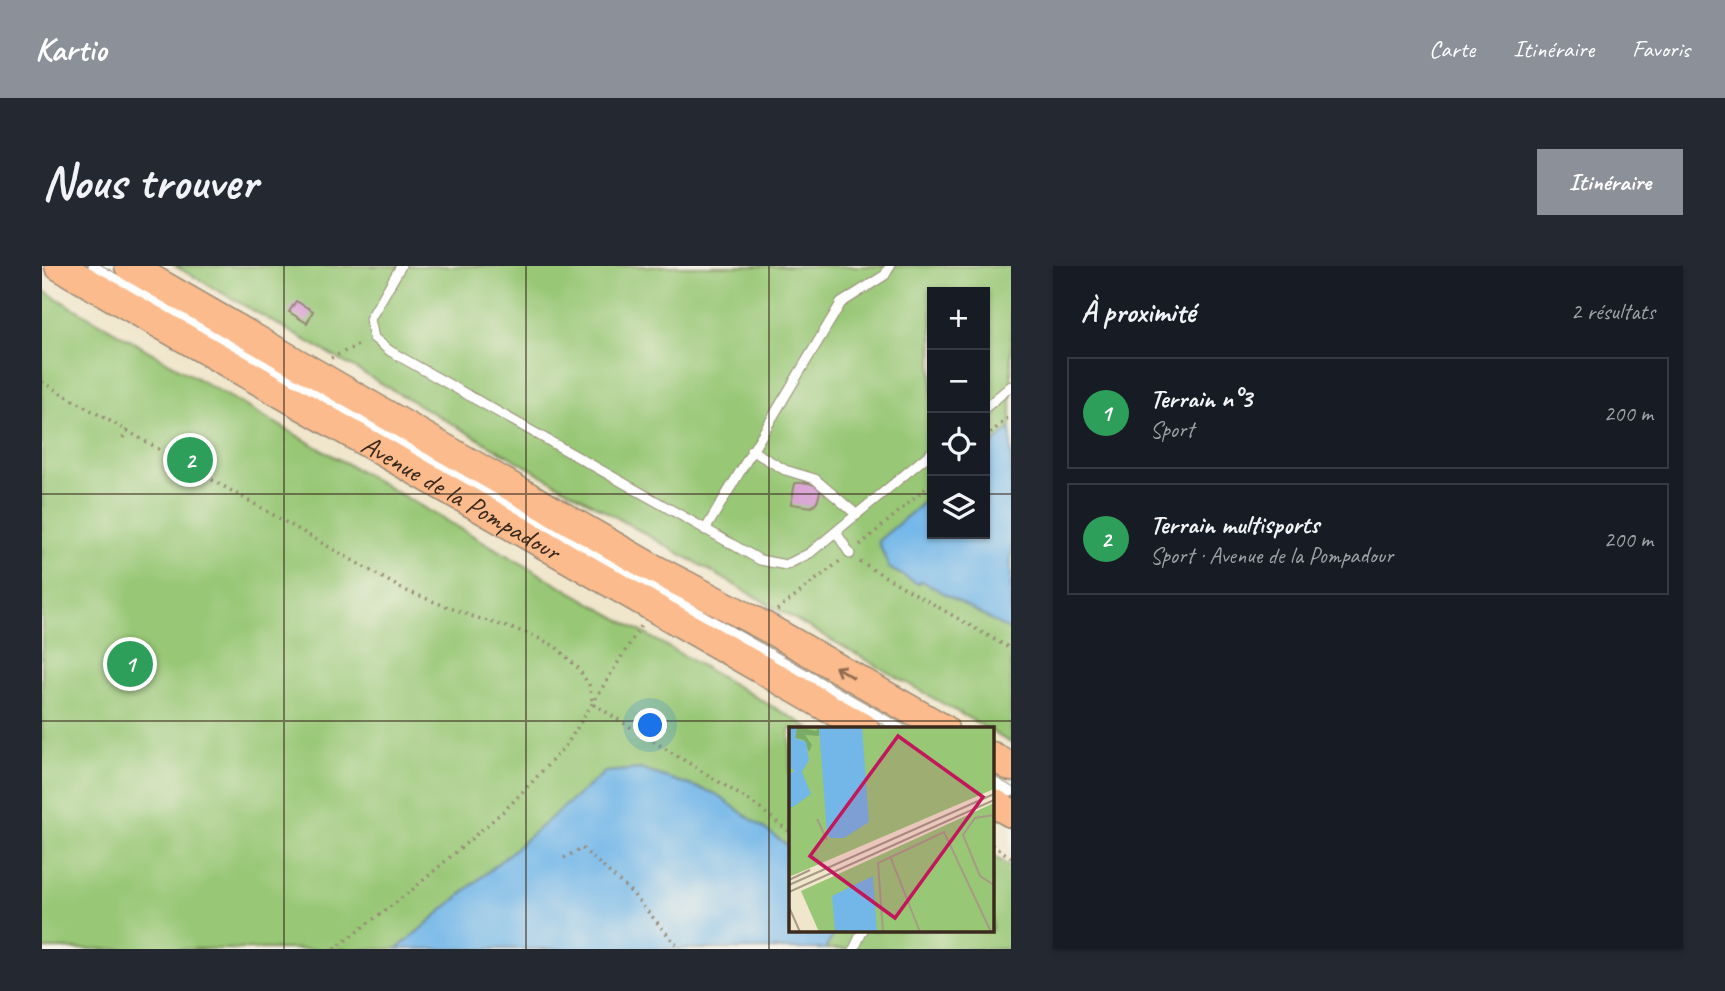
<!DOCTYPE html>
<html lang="fr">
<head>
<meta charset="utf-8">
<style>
	body { margin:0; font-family:Caveat,sans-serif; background:#242831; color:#f1f3f6 }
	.controls { position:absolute; right:21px; top:21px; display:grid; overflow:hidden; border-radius:0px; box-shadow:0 2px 5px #0004 }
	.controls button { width:63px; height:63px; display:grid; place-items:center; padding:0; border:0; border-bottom:2px solid #363941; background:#171b24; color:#f1f3f6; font:35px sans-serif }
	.you { position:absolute; left:609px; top:460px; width:24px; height:24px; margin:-18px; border:5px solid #fff; border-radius:50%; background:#1a73e8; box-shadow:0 0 0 10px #1a73e833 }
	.badge { display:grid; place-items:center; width:46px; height:46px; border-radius:50%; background:#8c9099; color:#fff; font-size:23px; font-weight:700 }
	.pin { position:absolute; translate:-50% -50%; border:4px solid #fff; box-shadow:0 2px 7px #0006 }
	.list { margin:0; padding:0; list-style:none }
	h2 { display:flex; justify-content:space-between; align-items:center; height:91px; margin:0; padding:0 28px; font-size:30px }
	h2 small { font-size:23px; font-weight:400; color:#9ea1a6 }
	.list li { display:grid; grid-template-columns:46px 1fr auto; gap:21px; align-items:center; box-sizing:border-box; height:112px; margin:0 14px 14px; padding:0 14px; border:2px solid #363941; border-radius:0px }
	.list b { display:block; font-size:26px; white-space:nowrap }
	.list p { margin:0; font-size:23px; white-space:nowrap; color:#9ea1a6 }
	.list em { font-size:23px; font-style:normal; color:#9ea1a6 }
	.icon { flex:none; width:38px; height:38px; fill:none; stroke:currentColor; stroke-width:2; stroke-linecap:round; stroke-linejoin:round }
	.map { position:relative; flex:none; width:969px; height:683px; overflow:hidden; border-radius:0px }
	header { display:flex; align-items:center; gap:42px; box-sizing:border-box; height:98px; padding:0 35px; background:#8c9099; color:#fff }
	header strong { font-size:33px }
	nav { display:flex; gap:38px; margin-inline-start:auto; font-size:24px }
	.intro { display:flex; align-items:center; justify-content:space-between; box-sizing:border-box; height:168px; padding:0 42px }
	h1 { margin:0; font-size:49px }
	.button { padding:18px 32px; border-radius:0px; background:#8c9099; color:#fff; font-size:24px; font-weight:700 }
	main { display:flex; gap:42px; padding:0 42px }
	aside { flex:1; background:#171b24; border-radius:0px; box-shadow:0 2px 5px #0004 }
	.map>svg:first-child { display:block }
	.green { fill:#98c776; stroke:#6a784a; stroke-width:2; fill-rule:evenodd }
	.water { fill:#73b7e9; stroke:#577084; stroke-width:2 }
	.building { fill:#d69ad3 }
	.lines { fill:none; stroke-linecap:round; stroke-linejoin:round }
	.lane-casing { stroke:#968875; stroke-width:11 }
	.primary-casing { stroke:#968875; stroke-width:31 }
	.path { stroke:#968875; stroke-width:3.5; stroke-dasharray:2 5; stroke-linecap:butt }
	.lane { stroke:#fff; stroke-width:9 }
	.primary { stroke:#fbbb8c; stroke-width:28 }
	.oneway { stroke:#916b50 }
	.grid { fill:none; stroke:#3b2a1e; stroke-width:2; stroke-opacity:0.55 }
	.labels { text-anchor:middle; stroke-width:6; stroke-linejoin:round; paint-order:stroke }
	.street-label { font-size:28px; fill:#3b2a1e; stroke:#f7f3e8 }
	.inset-road { fill:none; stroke:#a89b86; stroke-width:2 }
	.view { fill:#c2185b; fill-opacity:0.15; stroke:#c2185b; stroke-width:3.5 }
	.inset-edge { fill:none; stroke:#3b2a1e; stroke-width:3.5 }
</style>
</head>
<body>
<header>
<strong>Kartio</strong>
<nav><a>Carte</a><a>Itinéraire</a><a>Favoris</a></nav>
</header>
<div class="intro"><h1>Nous trouver</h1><a class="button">Itinéraire</a></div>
<main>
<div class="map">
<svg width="969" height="683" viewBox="0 0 969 683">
	<rect width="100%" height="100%" fill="#f7f3e8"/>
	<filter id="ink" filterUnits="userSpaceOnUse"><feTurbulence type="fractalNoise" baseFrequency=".0143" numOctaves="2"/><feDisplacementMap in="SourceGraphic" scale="14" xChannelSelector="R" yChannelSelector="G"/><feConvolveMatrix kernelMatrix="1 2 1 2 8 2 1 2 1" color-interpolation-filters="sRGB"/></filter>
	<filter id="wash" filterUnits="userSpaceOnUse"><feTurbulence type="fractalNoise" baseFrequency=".00686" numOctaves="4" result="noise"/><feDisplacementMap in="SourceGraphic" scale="28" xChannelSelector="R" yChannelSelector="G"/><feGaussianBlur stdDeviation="1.57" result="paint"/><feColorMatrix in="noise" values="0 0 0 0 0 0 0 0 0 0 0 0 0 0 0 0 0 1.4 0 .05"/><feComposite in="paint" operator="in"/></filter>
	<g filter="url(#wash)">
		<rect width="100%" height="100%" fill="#f0e6cc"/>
		<g class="green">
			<path d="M133,0H969V477L950,466V463L944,462ZM890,26H943V268H890Z"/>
			<polygon points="0,24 768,462 748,463 748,664 950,664 950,589 969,602 969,683 0,683"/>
		</g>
		<g class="water">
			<polygon points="969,162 969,365 880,315 876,318 847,302 836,275 890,229 890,268 943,268 943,184"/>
			<polygon points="598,503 672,527 744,578 748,584 748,664 795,664 783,683 355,683 563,506"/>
		</g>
		<g id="blocks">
			<g class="building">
				<polygon points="254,35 271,45 265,57 247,46"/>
				<polygon points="753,217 767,217 779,221 776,234 770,241 749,238"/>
			</g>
		</g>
	</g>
	<g filter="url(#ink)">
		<use href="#blocks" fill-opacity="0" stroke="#968875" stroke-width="2"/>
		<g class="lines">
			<g class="lane-casing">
				<g id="lane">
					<polyline points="51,0 859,463"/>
					<polyline points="359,0 328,53 332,72 348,85 718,294 744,299 768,287 890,186"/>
					<polyline points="943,142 969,120"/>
					<polyline points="709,184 743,204 773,213 815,249"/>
					<polyline points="663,264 799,37 843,9 848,0"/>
					<polyline points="794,266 808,288"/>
					<polyline points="950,515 969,526"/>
					<polyline points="812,683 821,664"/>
				</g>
			</g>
			<g class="primary-casing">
				<g id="primary">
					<path id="s1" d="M17,0L823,463"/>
					<polyline points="87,0 605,299 724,361 902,463"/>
					<polyline points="950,490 969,501"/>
					<polyline points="950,536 969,547"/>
				</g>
			</g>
			<g class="path">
				<polyline points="289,92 320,77"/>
				<polyline points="0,116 362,324 429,350 485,367 513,380 536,402 547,419 551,438 708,535 748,566"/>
				<polyline points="81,172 86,163"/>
				<polyline points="943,172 969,149"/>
				<polyline points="818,279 890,217"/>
				<polyline points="818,296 969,383"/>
				<polyline points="735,344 798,295"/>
				<polyline points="950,579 969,591"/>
				<polyline points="522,592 540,582 589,626 638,683"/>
				<polyline points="292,683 370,624 465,542 491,515 525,478 600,358"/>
			</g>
			<use href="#lane" class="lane"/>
			<use href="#primary" class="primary"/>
		</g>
		<defs><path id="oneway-shaft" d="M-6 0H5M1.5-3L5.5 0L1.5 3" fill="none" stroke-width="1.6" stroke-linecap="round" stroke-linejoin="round" transform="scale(1.75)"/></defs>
		<use class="oneway" href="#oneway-shaft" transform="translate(802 406) rotate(-150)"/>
	</g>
	<path class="grid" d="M242,0V683M484,0V683M727,0V683M0,228H890M943,228H969M0,455H969"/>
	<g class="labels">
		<g class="street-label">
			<text dy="10" stroke="none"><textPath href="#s1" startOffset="464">Avenue de la Pompadour</textPath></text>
		</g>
	</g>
	<g transform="translate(747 461)">
		<rect width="205" height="205" fill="#f0e6cc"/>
		<path d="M0,0H205V62L0,150ZM205,76V205H30L12,164Z" fill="#98c776"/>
		<path d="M8,0L27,4L30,0V9L16,8L23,18L20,25L15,13L6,11Z" fill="#7aac67"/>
		<path d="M0,0H8L6,11L17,15L20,33L13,45L22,67L4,80H0V47L6,44L0,40ZM30,0H73L80,95L55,111H41L38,106ZM84,149L88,205H46L43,169Z" fill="#73b7e9"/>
		<path class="inset-road" d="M205,88L186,91L174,108L191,149L205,158M28,92L38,113M101,129L131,205M0,153L21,143M0,158L205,67M0,165L205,73M0,180L11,205M94,205L89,136L155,105L202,205"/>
		<path class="view" d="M109,9L194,70L106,191L21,129Z"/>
		<rect width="205" height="205" class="inset-edge"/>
	</g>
</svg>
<div class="controls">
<button>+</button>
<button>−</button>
<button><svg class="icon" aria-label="locate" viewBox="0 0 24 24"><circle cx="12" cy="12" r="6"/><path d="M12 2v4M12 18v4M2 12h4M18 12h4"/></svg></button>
<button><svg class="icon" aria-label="layers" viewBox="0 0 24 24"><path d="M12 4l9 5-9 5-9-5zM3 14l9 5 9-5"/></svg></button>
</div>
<div class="you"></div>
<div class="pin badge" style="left:88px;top:398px;background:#2e9e5b">1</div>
<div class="pin badge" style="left:148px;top:194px;background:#2e9e5b">2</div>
</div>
<aside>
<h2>À proximité<small>2 résultats</small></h2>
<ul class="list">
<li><span class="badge" style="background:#2e9e5b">1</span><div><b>Terrain n°3</b><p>Sport</p></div><em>200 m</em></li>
<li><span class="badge" style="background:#2e9e5b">2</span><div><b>Terrain multisports</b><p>Sport · Avenue de la Pompadour</p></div><em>200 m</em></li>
</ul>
</aside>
</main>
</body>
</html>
